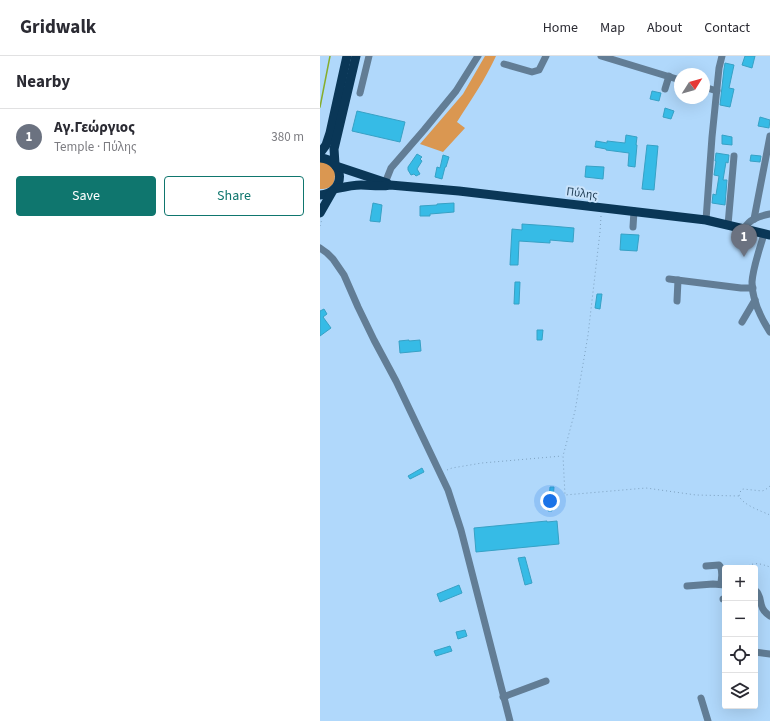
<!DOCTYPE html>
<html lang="en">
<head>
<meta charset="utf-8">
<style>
	body { margin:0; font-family:"Source Sans 3",sans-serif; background:#f2f2f3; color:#2b2b33 }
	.controls { position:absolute; right:12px; bottom:12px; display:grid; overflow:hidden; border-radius:4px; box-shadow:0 4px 16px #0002 }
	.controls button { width:36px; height:36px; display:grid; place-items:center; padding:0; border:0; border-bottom:1px solid #e1e1e2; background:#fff; color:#2b2b33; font:20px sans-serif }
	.compass { position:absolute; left:354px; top:12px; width:36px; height:36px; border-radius:50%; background:#fff; box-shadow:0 4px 16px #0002; rotate:53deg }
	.you { position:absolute; left:230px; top:445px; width:14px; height:14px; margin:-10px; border:3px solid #fff; border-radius:50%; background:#1a73e8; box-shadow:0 0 0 6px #1a73e833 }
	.badge { display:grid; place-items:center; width:26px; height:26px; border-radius:50%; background:#0f766e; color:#fff; font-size:13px; font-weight:700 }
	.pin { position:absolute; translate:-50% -33px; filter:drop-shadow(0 1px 2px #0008) }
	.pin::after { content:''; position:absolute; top:21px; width:14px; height:12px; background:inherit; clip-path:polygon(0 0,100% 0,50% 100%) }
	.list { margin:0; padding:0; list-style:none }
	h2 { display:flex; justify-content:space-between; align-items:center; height:52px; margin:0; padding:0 16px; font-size:17px }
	h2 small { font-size:13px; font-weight:400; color:#7c7c81 }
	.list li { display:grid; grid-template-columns:26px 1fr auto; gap:12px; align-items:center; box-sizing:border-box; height:56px; padding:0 16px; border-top:1px solid #e1e1e2 }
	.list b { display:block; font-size:15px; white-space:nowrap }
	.list p { margin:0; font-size:13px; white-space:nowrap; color:#7c7c81 }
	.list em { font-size:13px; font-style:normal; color:#7c7c81 }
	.actions { display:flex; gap:8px; padding:12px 16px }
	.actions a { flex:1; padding:9px 0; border:1px solid #0f766e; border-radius:4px; text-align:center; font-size:14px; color:#0f766e }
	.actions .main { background:#0f766e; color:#fff }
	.icon { flex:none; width:22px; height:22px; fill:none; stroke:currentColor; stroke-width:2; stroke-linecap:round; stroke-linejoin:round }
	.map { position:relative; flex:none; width:450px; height:665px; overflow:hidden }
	header { display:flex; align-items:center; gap:24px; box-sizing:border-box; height:56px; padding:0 20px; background:#fff; border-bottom:1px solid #e1e1e2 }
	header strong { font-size:19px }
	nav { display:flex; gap:22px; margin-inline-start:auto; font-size:14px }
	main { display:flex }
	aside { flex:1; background:#fff }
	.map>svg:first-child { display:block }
	.green { fill:#da9751 }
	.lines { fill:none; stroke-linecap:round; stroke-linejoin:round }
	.stream { stroke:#86ad2c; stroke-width:1.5 }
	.building { fill:#36bbe6; stroke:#37a1c5 }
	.path { stroke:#7da1c0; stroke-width:1; stroke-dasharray:1 3; stroke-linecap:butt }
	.minor { stroke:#627d95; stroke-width:7 }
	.major { stroke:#0a3757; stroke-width:9 }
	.labels { text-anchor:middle; stroke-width:4; stroke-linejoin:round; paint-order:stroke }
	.street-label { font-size:12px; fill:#1f3c53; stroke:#c9e3fb }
</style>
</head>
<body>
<header>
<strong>Gridwalk</strong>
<nav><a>Home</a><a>Map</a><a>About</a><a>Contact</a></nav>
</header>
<main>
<aside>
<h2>Nearby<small></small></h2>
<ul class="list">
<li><span class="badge" style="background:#6b7280">1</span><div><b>Αγ.Γεώργιος</b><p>Temple · Πύλης</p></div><em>380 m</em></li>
</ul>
<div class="actions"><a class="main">Save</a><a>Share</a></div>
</aside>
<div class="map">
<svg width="450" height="665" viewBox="0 0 450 665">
	<rect width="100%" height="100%" fill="#b0d8fb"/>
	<g class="green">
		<path d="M165,0H176C165,24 151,44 137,66L145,72L123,96L100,88L143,38Z"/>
		<path d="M0,105H3L15,113C15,125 15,133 0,133Z"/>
	</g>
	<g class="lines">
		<polyline class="stream" points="0,51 10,0"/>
	</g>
	<g class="building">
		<polygon points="425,0 435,0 432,12 422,9"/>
		<polygon points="405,7 414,9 409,32 414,33 410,51 400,49 404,13"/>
		<polygon points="332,35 341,37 339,45 330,43"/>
		<polygon points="345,52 354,55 351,63 343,61"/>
		<polygon points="37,55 85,66 80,86 32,75"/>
		<polygon points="440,61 450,64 449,72 438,70"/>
		<polygon points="306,79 317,81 316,89 317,89 315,111 308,110 309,97 286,94 286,93 275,91 276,85 287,87 287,85 305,87"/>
		<polygon points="402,79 412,81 412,89 402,88"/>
		<polygon points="327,89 338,90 334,134 322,133"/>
		<polygon points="396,97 409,99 408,107 406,106 403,124 407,124 405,149 392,147 393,138 396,139 399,120 394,119 396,105 395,105"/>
		<polygon points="97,98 102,101 100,103 102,105 97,113 100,118 96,120 94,118 91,119 88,114 88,111"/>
		<polygon points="123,99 129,101 126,111 125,111 122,123 115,121 117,111 120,112"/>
		<polygon points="431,99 441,100 440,106 430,105"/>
		<polygon points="266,110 284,111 283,123 265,121"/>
		<polygon points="53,147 62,149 60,166 50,165"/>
		<polygon points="134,147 134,156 110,158 110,160 100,160 100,150 117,149 117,148"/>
		<polygon points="202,168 231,170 254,172 253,186 230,184 230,187 199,185 198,209 190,209 192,173 202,174"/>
		<polygon points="301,178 319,179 317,195 300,194"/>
		<polygon points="195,226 200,226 199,248 194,248"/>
		<polygon points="277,238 282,238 280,253 275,252"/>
		<polygon points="4,253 7,258 3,261 11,272 0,280 0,255"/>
		<polygon points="217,274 223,274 222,284 217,284"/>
		<polygon points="89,284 89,285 100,284 101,295 80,297 79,285"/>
		<polygon points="102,412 104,416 90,423 88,420"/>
		<polygon points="230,431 234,431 232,455 228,455"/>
		<polygon points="227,465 227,466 237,465 239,488 156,496 154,472"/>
		<polygon points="205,501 212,527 205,529 198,502"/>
		<polygon points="139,529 142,537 120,546 117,538"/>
		<polygon points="145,574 147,580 138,583 136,576"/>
		<polygon points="130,590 132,595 116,600 114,595"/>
	</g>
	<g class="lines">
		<g class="path">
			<polyline points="281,160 280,176 268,279 255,355 243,400 245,439 326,432 376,439 419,440"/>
			<polyline points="0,170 2,163"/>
			<polyline points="127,414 132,412 162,407 242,400"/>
			<path d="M450,430L445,434L442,435L423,433L421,434L419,440C423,449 441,455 450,459"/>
			<path d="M425,512C434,505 441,508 450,511"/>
		</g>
		<g class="minor">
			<polyline points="281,0 360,24"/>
			<polyline points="184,8 212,16 219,14 226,0"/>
			<polyline points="384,31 397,35"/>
			<polyline points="345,33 349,20"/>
			<polyline points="40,37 49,0"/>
			<polyline points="65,127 71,112 104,74 136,35 158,0"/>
			<polyline points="434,163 450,80"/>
			<polyline points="386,164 392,81 399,12 402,0"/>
			<polyline points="408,169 414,100"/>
			<polyline points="313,171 314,155"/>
			<path d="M424,173C429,163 440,160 450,158"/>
			<path d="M444,178C440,192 433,211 432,226C432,244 441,262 450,276"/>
			<polyline points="0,192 7,197 13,203 24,219 38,251 54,284 76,325 128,434 141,474 190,665"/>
			<polyline points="349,223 421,232 433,232"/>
			<polyline points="357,245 358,224"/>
			<polyline points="422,266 435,244"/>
			<path d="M386,510L399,509C404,514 401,522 401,528"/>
			<polyline points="367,530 393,528 405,529"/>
			<path d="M435,534C444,541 436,551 450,560"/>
			<polyline points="403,543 405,543"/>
			<polyline points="435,596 450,598"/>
			<polyline points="183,641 226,625"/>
			<polyline points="381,642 388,665"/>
		</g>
		<g class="major">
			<polyline points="0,97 6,89 10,77 27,0"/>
			<path d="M0,102C26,104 26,137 0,139"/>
			<polyline points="15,108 14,93 36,0"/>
			<polyline points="16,110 67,127"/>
			<path d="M15,133C24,131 32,129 41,129C51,129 60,131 70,129L139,135L386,164L450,179"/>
			<polyline points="0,157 12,136"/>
		</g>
	</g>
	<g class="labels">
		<g class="street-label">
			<text transform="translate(262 137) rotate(7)" y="4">Πύλης</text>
		</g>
	</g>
</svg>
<div class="controls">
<button>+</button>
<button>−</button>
<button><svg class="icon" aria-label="locate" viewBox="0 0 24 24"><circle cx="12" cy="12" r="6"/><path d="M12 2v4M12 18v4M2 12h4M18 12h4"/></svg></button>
<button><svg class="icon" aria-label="layers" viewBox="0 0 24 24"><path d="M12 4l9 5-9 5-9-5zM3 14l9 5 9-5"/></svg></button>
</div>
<svg class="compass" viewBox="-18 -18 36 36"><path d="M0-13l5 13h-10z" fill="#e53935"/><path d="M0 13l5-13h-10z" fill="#7c7c81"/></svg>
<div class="you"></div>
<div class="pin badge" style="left:424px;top:201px;background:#6b7280">1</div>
</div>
</main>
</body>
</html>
